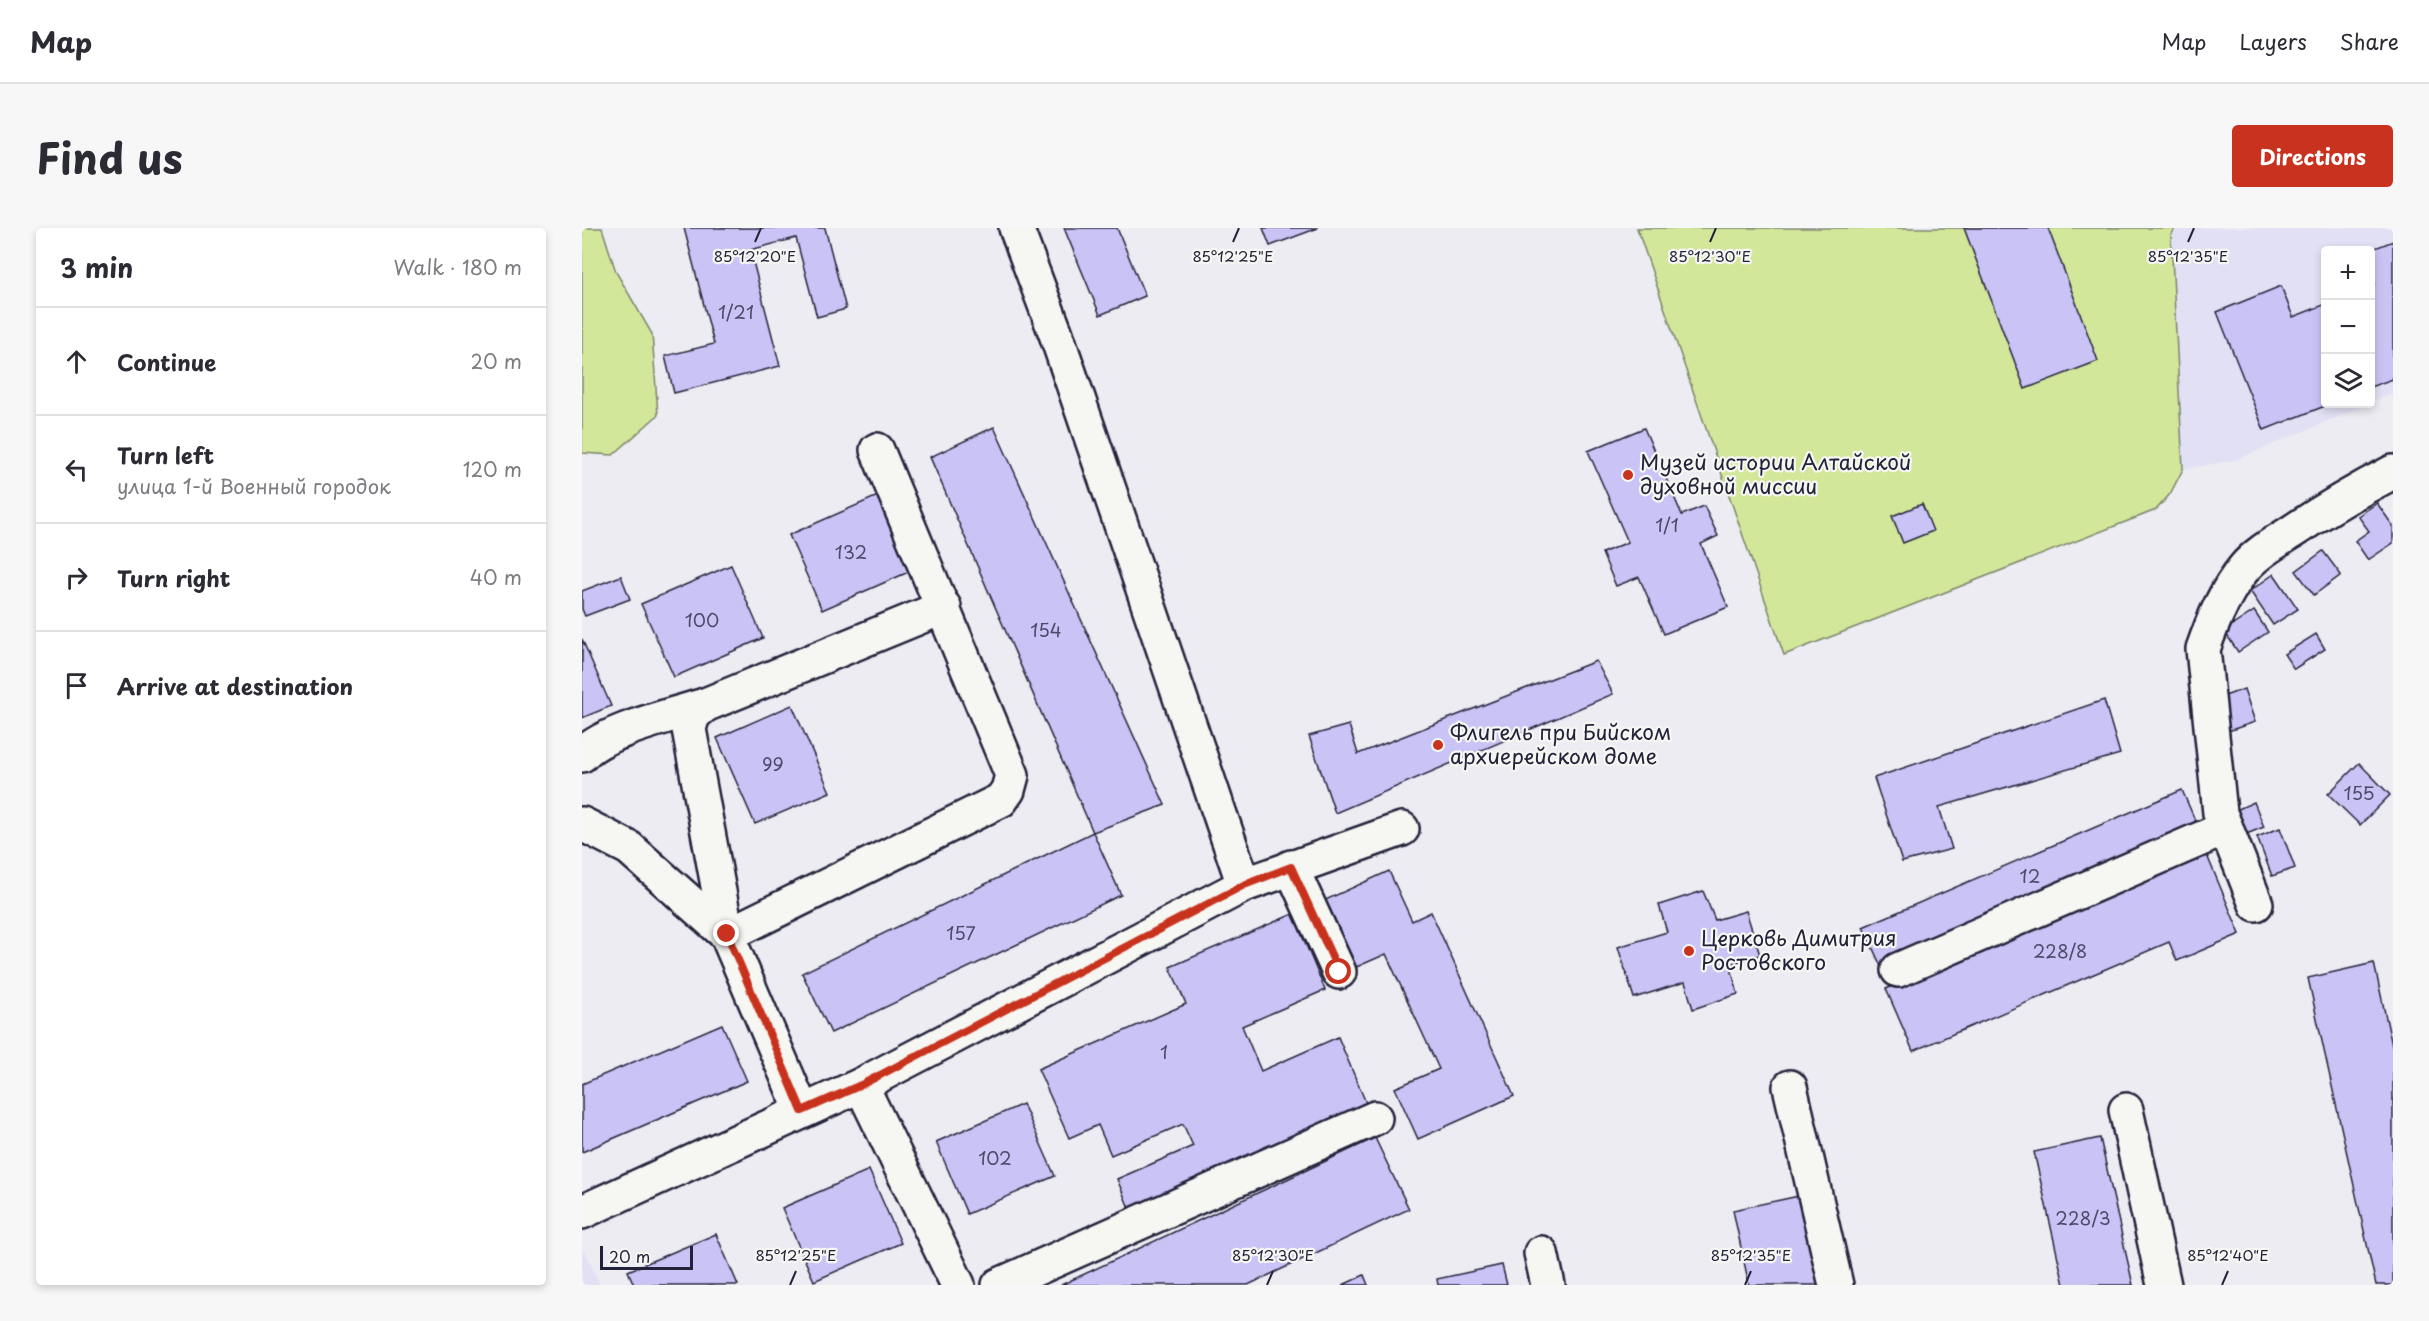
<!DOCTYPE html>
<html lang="en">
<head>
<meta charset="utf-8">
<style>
	body { margin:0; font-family:"Playpen Sans",sans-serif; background:#f7f7f7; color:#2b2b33 }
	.controls { position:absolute; right:18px; top:18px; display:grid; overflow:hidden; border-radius:6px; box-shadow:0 3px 9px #0003 }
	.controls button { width:54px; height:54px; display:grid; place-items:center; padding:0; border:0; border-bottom:2px solid #e1e1e2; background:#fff; color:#2b2b33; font:30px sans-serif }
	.scale { position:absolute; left:18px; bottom:15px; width:93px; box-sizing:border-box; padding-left:6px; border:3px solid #22223b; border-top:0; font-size:16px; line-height:21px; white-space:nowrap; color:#22223b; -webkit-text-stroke:4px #f6f6f2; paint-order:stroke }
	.stop { position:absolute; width:18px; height:18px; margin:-14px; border:4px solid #c8321e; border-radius:50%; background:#fff }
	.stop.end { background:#c8321e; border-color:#fff; box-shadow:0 2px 6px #0008 }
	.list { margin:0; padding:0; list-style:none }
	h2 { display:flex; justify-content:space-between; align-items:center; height:78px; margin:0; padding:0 24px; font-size:26px }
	h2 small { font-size:20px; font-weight:400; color:#7c7c81 }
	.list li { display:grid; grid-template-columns:39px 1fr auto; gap:18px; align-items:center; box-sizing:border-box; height:108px; padding:0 24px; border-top:2px solid #e1e1e2 }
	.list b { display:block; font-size:22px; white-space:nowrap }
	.list p { margin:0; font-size:20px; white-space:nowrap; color:#7c7c81 }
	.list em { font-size:20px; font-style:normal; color:#7c7c81 }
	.icon { flex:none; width:33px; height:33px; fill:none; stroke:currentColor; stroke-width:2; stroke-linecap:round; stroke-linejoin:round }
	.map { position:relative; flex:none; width:1811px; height:1057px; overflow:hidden; border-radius:6px }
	header { display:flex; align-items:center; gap:36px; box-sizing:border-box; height:84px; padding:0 30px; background:#fff; border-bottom:2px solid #e1e1e2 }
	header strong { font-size:28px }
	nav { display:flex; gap:33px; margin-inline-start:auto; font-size:21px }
	.intro { display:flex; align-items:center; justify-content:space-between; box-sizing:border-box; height:144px; padding:0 36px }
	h1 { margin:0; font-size:42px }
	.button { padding:15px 27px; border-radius:6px; background:#c8321e; color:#fff; font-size:21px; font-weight:700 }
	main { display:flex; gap:36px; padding:0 36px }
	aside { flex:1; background:#fff; border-radius:6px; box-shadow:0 3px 9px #0003 }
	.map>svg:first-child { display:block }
	.built { fill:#e2e0f4 }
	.green { fill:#d3e79b; stroke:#7a846b; stroke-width:1.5 }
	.building { fill:#cac3f5; stroke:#22223b; stroke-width:1.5 }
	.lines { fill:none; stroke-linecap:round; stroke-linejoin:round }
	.minor-casing { stroke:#22223b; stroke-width:38 }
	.minor { stroke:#f6f6f2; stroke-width:33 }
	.route { stroke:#c8321e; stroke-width:8 }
	.ticks { fill:none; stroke:#22223b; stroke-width:2 }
	.poi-dot { fill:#c8321e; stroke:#f6f6f2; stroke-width:2 }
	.labels { text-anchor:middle; stroke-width:4.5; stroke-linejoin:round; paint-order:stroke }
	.number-label { font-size:18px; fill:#4c4a6a }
	.poi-label { font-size:21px; fill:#22223b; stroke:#f6f6f2; text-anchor:start }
	.ticks-label { font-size:15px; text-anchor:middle; fill:#22223b; stroke:#f6f6f2; stroke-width:4.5; stroke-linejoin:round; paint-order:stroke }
</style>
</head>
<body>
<header>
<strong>Map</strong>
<nav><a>Map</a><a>Layers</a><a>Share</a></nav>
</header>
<div class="intro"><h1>Find us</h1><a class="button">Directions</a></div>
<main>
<aside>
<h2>3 min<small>Walk · 180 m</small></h2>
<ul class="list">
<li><svg class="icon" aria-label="ahead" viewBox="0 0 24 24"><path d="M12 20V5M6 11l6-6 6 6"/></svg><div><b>Continue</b></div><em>20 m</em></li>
<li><svg class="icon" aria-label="left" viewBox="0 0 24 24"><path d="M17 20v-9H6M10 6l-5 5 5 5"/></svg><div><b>Turn left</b><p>улица 1-й Военный городок</p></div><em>120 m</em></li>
<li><svg class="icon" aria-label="right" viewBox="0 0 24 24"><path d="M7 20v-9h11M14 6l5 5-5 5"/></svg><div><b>Turn right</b></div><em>40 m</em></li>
<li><svg class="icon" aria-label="arrive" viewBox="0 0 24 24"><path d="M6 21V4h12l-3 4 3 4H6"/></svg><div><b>Arrive at destination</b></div></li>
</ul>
</aside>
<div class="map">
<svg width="1811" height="1057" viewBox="0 0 1811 1057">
	<rect width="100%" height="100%" fill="#edecf3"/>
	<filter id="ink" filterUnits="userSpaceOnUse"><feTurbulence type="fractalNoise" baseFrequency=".0167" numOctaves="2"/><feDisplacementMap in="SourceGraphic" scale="12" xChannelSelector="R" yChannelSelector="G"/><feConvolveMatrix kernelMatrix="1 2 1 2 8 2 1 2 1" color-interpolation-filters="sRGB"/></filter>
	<g filter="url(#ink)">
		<g class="built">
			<polygon points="1593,0 1811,0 1811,165 1789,174 1788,22 1744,22 1744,176 1786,176 1654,232 1601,241 1589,8"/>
			<polygon points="3,1023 18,1057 0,1057 0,1025"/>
		</g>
		<g class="green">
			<polygon points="0,0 20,0 34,44 70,106 76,187 31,227 0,225"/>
			<polygon points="1055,0 1593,0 1589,8 1601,241 1588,266 1574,282 1202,427"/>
		</g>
		<g class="building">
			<polygon points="102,0 243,0 264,81 235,89 214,10 168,22 198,138 92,165 83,128 132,116"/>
			<polygon points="482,0 535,0 563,68 518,87"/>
			<polygon points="681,0 736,0 688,18"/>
			<polygon points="1382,0 1466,0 1516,133 1443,161"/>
			<polygon points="1811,13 1811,151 1788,159 1788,58 1793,56 1788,44 1788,22"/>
			<polygon points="1699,58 1711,89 1744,76 1744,176 1748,176 1682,202 1635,84"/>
			<polygon points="412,199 583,577 511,604 348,229"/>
			<polygon points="1062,200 1100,287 1122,278 1136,308 1119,316 1146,379 1082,406 1057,349 1034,358 1020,325 1046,314 1006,223"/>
			<polygon points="298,267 331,342 240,382 207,307"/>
			<polygon points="1795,275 1811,298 1811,315 1786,332 1773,313 1787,303 1776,288"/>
			<polygon points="1340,276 1351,303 1321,315 1310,288"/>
			<polygon points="1741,323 1759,347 1732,367 1714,343"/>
			<polygon points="149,337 181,410 92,449 59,376"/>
			<polygon points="1692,346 1716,381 1691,397 1668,363"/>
			<polygon points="39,348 48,371 3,388 0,381 0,363"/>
			<polygon points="1672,383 1686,404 1656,424 1642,403"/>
			<polygon points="1734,406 1743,421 1712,441 1702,426"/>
			<polygon points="0,411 29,478 0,490"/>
			<polygon points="1014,433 1031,466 753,585 727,508 767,497 776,526"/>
			<polygon points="1662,461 1673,494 1643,504 1632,472"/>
			<polygon points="1522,472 1538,526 1357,579 1370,621 1320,634 1292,550"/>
			<polygon points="210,477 248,564 173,596 135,510"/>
			<polygon points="1777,535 1808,567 1778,597 1746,566"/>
			<polygon points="1600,562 1616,599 1298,736 1281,699"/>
			<polygon points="1672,574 1682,599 1662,607 1652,583"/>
			<polygon points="1698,600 1713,640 1690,648 1675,609"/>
			<polygon points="511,604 539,667 249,805 220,745"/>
			<polygon points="1624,625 1658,706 1595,733 1587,714 1331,823 1304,761"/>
			<polygon points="807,643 830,693 849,684 932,868 836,911 813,860 857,841 804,726 770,741 739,674"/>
			<polygon points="1121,663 1133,692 1164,683 1178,727 1148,736 1156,766 1111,781 1103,754 1052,770 1036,719 1085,704 1077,677"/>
			<polygon points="711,686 743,762 660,798 679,843 756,809 785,877 547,980 535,951 611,918 601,896 529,927 516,897 487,910 456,841 604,776 588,739"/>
			<polygon points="1792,735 1811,822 1811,1057 1794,1057 1726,750"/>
			<polygon points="140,796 165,853 0,924 0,856"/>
			<polygon points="441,876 473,948 385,986 354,914"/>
			<polygon points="793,910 827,981 666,1057 479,1057"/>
			<polygon points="1518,910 1551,1057 1482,1057 1452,924"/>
			<polygon points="287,942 319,1015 232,1053 200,980"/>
			<polygon points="1217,968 1237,1057 1167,1057 1151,982"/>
			<polygon points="134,1006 156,1057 52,1057 46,1043"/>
			<polygon points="920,1037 925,1057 856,1057 855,1051"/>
			<polygon points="782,1047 786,1057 761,1057"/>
		</g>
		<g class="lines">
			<g class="minor-casing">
				<g id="minor">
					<polyline points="434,0 474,106 662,657"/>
					<path d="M0,527C21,503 91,487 123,477"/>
					<polyline points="0,596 47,620 145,707"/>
					<polyline points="709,639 757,744"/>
					<path d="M1674,676L1638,585L1621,421C1631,392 1643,363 1663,339C1676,324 1694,314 1711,303C1744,281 1776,262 1811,244"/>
					<polyline points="145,707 107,501 111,487 123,477 362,379"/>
					<polyline points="1316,742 1644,600"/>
					<polyline points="279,857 376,1057"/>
					<polyline points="1208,859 1254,1057"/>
					<polyline points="1544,882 1582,1057"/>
					<polyline points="220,883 145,707 419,572 426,562 430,547 295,222"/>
					<polyline points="0,984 279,857 662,657 820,601"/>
					<polyline points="959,1025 966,1057"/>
					<polyline points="417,1057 793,890"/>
				</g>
			</g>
			<use href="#minor" class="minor"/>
		</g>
	</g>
	<g class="lines" filter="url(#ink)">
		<polyline class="route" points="145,706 220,883 279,857 662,657 709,639 757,744"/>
	</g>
	<path class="ticks" d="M173,14L179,0M651,14L657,0M1128,14L1134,0M1606,14L1612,0M208,1057L214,1043M685,1057L691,1043M1163,1057L1169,1043M1640,1057L1646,1043"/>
	<g class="poi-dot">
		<circle cx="1046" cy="247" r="6"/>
		<circle cx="856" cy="517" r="6"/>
		<circle cx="1107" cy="723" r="6"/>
	</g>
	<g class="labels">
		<g class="number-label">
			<text x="154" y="91">1/21</text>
			<text x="1085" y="304">1/1</text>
			<text x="269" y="331">132</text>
			<text x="120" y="399">100</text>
			<text x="464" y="409">154</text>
			<text x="191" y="543">99</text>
			<text x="1777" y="572">155</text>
			<text x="1448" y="655">12</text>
			<text x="379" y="712">157</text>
			<text x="1478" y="730">228/8</text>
			<text x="582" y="831">1</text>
			<text x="413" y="937">102</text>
			<text x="1501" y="997">228/3</text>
		</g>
		<g class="poi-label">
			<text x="1058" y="242">Музей истории Алтайской<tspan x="1058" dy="24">духовной миссии</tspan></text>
			<text x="868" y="512">Флигель при Бийском<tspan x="868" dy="24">архиерейском доме</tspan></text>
			<text x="1119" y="718">Церковь Димитрия<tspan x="1119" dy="24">Ростовского</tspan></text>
		</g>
	</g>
	<g class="ticks-label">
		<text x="173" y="34">85°12'20"E</text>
		<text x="651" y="34">85°12'25"E</text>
		<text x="1128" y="34">85°12'30"E</text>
		<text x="1606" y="34">85°12'35"E</text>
		<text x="214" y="1033">85°12'25"E</text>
		<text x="691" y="1033">85°12'30"E</text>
		<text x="1169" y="1033">85°12'35"E</text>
		<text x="1646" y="1033">85°12'40"E</text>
	</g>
</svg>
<div class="controls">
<button>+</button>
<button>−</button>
<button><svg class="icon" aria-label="layers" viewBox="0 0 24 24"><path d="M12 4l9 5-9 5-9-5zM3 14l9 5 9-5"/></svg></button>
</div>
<div class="scale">20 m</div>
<div class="stop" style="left:757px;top:744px"></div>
<div class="stop end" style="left:145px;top:706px"></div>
</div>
</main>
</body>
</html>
